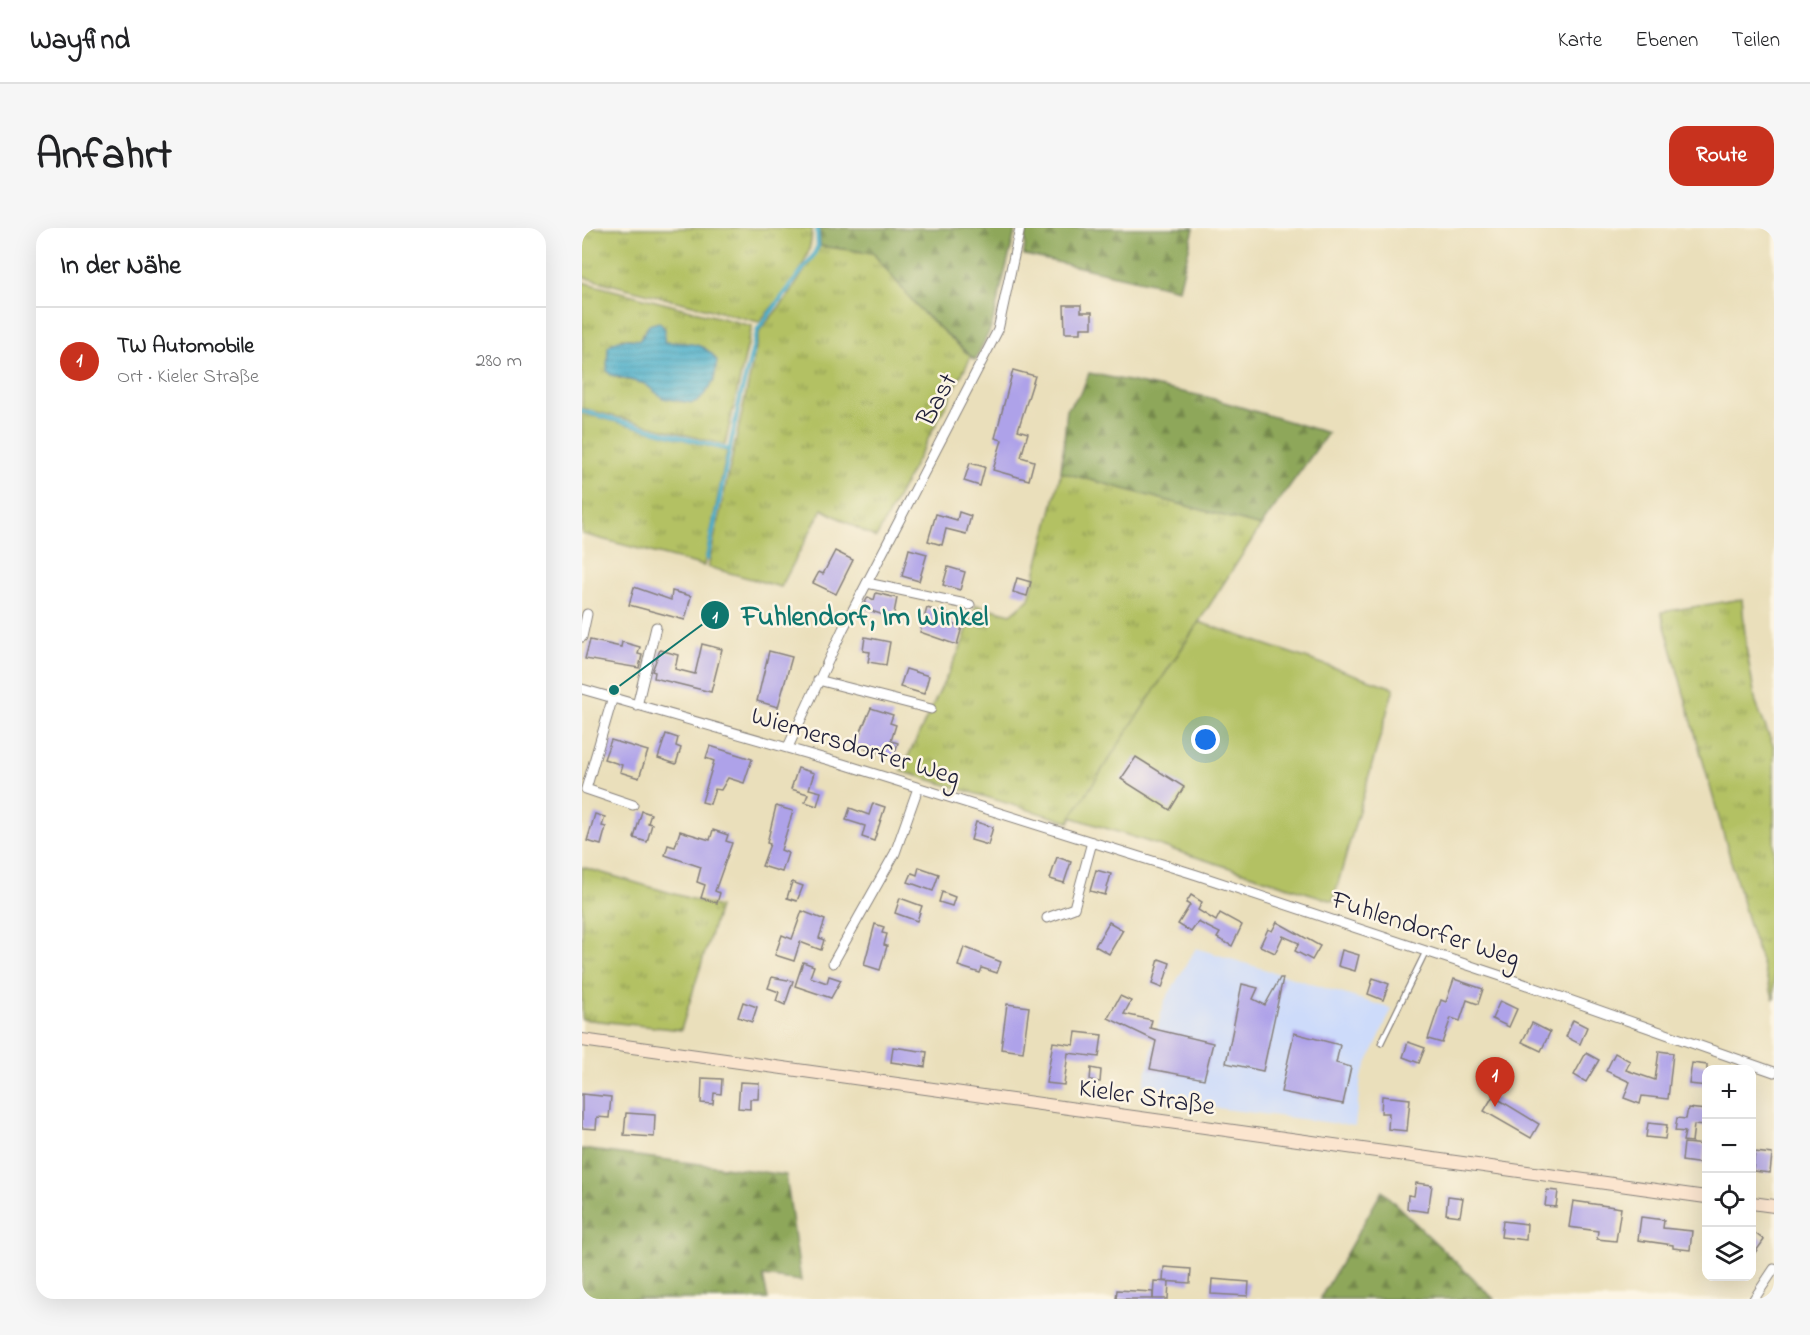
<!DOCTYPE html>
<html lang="de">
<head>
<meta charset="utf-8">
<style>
	body { margin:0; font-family:"Indie Flower",sans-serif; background:#f6f6f6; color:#202124 }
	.controls { position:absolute; right:18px; bottom:18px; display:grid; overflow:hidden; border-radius:12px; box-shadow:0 6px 24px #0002 }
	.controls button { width:54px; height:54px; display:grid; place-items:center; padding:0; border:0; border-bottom:2px solid #e0e0e0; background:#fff; color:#202124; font:30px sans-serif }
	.you { position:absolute; left:624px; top:512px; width:21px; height:21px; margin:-15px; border:4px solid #fff; border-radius:50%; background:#1a73e8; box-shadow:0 0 0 9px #1a73e833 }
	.badge { display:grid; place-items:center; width:39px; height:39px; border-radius:50%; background:#c8321e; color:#fff; font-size:20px; font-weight:700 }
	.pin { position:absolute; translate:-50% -50px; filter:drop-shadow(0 2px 3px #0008) }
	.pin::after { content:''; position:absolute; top:32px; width:21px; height:18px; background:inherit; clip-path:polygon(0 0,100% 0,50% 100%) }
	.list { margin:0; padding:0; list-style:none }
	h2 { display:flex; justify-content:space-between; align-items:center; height:78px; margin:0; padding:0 24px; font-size:26px }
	h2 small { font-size:20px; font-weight:400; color:#757577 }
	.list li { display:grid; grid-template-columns:39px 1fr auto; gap:18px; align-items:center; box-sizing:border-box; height:108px; padding:0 24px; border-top:2px solid #e0e0e0 }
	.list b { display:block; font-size:22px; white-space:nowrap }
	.list p { margin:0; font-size:20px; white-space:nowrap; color:#757577 }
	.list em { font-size:20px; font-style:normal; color:#757577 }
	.icon { flex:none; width:33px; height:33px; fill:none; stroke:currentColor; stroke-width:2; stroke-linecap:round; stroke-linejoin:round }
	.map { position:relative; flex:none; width:1192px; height:1071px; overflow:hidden; border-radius:18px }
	header { display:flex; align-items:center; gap:36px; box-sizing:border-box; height:84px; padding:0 30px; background:#fff; border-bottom:2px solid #e0e0e0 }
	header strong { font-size:28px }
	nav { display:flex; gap:33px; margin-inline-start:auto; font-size:21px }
	.intro { display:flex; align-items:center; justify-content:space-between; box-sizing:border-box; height:144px; padding:0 36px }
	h1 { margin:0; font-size:42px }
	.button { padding:15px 27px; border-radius:18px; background:#c8321e; color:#fff; font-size:21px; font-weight:700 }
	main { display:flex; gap:36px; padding:0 36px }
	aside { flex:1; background:#fff; border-radius:18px; box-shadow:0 6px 24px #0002 }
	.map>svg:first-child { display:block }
	.built { fill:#cddbfa }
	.grass { fill:url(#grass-tufts); stroke:#6a7250; stroke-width:1.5; fill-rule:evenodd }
	.forest { fill:url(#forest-firs); stroke:#58644a; stroke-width:1.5 }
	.green { fill:#b3c164; stroke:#6a7250; stroke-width:1.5 }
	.water { fill:url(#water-rules); stroke:#366882; stroke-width:1.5 }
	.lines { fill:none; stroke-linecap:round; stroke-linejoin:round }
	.stream { stroke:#4bafca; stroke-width:4 }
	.building { fill:#aea2e9 }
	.service-casing { stroke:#86807b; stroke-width:7 }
	.minor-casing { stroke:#86807b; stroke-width:11 }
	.secondary-casing { stroke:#86807b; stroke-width:14 }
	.service { stroke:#fff; stroke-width:4.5 }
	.minor { stroke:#fff; stroke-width:9 }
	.secondary { stroke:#fbe5cf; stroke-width:12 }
	.labels { text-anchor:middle; stroke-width:5; stroke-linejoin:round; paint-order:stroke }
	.street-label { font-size:27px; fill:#22223b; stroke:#fcf5e5 }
	.leader { fill:none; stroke:#0f766e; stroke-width:2 }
	.callout-dot { fill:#0f766e; stroke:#fcf5e5; stroke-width:2 }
	.mark-label { font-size:18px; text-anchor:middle; font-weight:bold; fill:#fff }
	.callout-label { font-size:28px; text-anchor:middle; font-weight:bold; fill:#0f766e; stroke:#fcf5e5; stroke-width:5; stroke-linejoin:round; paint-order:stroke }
</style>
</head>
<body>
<header>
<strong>Wayfind</strong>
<nav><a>Karte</a><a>Ebenen</a><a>Teilen</a></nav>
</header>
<div class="intro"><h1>Anfahrt</h1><a class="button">Route</a></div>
<main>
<aside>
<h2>In der Nähe<small></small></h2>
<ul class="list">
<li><span class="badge">1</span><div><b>TW Automobile</b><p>Ort · Kieler Straße</p></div><em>280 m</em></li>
</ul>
</aside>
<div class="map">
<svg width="1192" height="1071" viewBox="0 0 1192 1071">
	<defs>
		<pattern id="grass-tufts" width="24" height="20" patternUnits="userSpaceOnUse" patternTransform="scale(1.5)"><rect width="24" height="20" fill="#b3c164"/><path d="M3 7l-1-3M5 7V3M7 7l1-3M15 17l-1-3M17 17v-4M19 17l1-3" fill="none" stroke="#919c54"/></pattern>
		<pattern id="forest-firs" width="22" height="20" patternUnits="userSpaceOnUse" patternTransform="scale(1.5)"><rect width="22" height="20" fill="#8ea75a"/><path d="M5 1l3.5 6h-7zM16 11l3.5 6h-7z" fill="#74884c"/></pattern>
		<pattern id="water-rules" width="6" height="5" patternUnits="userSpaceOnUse" patternTransform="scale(1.5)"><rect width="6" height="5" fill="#4bafca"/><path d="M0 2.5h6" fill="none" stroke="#3e8ea5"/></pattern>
	</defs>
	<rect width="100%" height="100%" fill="#fcf5e5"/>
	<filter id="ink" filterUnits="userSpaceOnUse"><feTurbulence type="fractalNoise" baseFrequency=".0167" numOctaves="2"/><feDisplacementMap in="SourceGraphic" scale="12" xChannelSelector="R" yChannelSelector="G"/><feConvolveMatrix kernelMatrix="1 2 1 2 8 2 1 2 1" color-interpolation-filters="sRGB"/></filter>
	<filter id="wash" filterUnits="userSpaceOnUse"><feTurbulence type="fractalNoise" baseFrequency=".008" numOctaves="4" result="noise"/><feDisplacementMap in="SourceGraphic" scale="24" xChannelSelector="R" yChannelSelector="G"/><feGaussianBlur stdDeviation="1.35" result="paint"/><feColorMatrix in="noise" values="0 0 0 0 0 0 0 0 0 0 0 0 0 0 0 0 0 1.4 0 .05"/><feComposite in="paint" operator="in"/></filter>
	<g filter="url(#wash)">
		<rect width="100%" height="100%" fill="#eadfbb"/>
		<polygon class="built" points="614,720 810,781 779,849 773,898 558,870 582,774"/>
		<g class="grass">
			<path d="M0,0H230C231,38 200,67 177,94L0,49Z"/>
			<polygon points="238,18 291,25 338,82 389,129 294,310 240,281 199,359 126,339 178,102 205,70"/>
			<path d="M0,54L170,98L143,217L0,180ZM63,102C69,106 77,113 84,114C105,118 122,112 135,133L81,170L63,155L36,150L40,110L58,112Z"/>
			<polygon points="0,185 145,223 122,338 0,306"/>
			<polygon points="479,244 679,298 487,594 319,543 378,421 394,377 429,386 447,371"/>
			<polygon points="1160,371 1164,419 1174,475 1192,520 1192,772 1167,697 1079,384"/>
			<polygon points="0,639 137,679 99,802 0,791"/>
		</g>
		<g class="forest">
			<polygon points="237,0 434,0 409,100 393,132 338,82 291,25 238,18"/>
			<polygon points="444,0 612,0 597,61 442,27"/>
			<polygon points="507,145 625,169 746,205 679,298 479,244 485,181 500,163"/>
			<polygon points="0,921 204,947 219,1053 181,1048 186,1071 0,1071"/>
			<polygon points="800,963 912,1071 738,1071"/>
		</g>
		<polygon class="green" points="617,394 812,460 751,673 489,589"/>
		<path class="water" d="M77,94L83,101L82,114C103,115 123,113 135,133L132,153L118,172L110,175L81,170L63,156L29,147L25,143L26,119C36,109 44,111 58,112L67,97Z"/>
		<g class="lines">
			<g class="stream">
				<polyline points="0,183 148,222"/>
				<polyline points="125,331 159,166 176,101 231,28 236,18 235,0"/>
			</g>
		</g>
		<g id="blocks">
			<g class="building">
				<polygon points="482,77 499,77 499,84 510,84 510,100 499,100 499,105 483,105"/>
				<polygon points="431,142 453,148 436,202 446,205 439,229 452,233 447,252 411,242 420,212 413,210"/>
				<polygon points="388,235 403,239 398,258 382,253"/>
				<polygon points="377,284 389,288 384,306 364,301 360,317 346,313 354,286 375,292"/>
				<polygon points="327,321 345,326 337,353 320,348"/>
				<polygon points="253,323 271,332 254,366 231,355 237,344 241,346"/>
				<polygon points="366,339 383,344 378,362 361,357"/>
				<polygon points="435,350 449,354 445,368 431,364"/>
				<polygon points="52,359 89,372 90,363 109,368 103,392 47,377"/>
				<polygon points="294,365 315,370 311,390 280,380 286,369 292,372"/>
				<polygon points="345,380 366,386 365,390 370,392 369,396 380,399 375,417 338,404"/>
				<polygon points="283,409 308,414 304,437 286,434 288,424 281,423"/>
				<polygon points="8,412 39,419 40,414 58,419 56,426 60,427 57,440 3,431"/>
				<polygon points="120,416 140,421 129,464 72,450 73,444 70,443 78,422 96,427 93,441 113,446"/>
				<polygon points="187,423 210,429 196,479 175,473"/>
				<polygon points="324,441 347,448 342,466 318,459"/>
				<polygon points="289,480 311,487 308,495 314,497 309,513 316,515 311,530 273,517"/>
				<polygon points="84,506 96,510 94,518 99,520 94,536 76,530"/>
				<polygon points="29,512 66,523 57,550 38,544 40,537 22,531"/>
				<polygon points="128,518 170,531 162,555 146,550 139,562 133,561 128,576 120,574 132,533 124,530"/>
				<polygon points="554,529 602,559 588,582 539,551"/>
				<polygon points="216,540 232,545 227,561 239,564 235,578 223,574 226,566 209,561"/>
				<polygon points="291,575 303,579 292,613 280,609 283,598 264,592 268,580 287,587"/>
				<polygon points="194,578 211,583 199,622 206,625 200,644 180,638 188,616 185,615"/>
				<polygon points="60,583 69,586 66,595 70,596 65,614 52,610"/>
				<polygon points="13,586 23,589 20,598 24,599 19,617 5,613"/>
				<polygon points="394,594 411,599 406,617 389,612"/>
				<polygon points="131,602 146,607 144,613 150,615 133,663 138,665 135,675 119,670 123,657 115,654 119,639 83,627 86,617 93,619 98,603 128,612"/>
				<polygon points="475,629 489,634 482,655 468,651"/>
				<polygon points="337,639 357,646 351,663 326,654 330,645 335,647"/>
				<polygon points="514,642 529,646 523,667 508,663"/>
				<polygon points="210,654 221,658 215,673 205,670"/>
				<polygon points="360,664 373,669 370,678 357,674"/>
				<polygon points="609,667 620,674 616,682 634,693 638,685 660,697 650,718 635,710 638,705 616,694 609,704 596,696 608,677 604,675"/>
				<polygon points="318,670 340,678 335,693 313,685"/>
				<polygon points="220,683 243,692 237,710 242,712 239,722 218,714 212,733 193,727 200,707 210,711"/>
				<polygon points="527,694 541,702 527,726 513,718"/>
				<polygon points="695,694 738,718 730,732 713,723 717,715 701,708 693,725 678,718 686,701 690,703"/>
				<polygon points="293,696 302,699 300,705 305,706 302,717 305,718 298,742 282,737"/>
				<polygon points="382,719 419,734 415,745 400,740 398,745 376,738"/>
				<polygon points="760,722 777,727 773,743 756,738"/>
				<polygon points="577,731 588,735 580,760 570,756"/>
				<polygon points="221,734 232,738 228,749 245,755 247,748 259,752 249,770 213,758"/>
				<polygon points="190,749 211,753 203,777 194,773 197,764 186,760"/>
				<polygon points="698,750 701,750 681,843 644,835 660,756 676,760 671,771 683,777"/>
				<polygon points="791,750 807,756 801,772 786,766"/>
				<polygon points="872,751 901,761 896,776 885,772 878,793 869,790 860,815 846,811 859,772 864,774"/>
				<polygon points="538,768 549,773 542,786 570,792 568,800 631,815 622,851 568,841 574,813 526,790"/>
				<polygon points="918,773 935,781 927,799 910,791"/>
				<polygon points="161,774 175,779 170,794 156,789"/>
				<polygon points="425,776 447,779 441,824 419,821"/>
				<polygon points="991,792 1005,799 998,816 984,809"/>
				<polygon points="950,795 968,804 959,823 940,814"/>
				<polygon points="494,804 520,807 517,829 486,825 482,857 464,855 471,814 492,817"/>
				<polygon points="712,805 758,817 754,835 769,839 761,876 699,864"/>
				<polygon points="826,814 843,820 837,835 821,829"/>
				<polygon points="311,819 345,824 343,839 309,834"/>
				<polygon points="1077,823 1091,825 1086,871 1060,868 1058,876 1042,870 1048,854 1024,843 1033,825 1048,833 1044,842 1073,852"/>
				<polygon points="1004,825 1017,832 1004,854 992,847"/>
				<polygon points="1110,835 1125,837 1125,858 1107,856"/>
				<polygon points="509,840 519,842 518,854 508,853"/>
				<polygon points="120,850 140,851 139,866 132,865 131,876 119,875"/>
				<polygon points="158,854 177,855 176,871 168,871 168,881 156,880"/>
				<polygon points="0,866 29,869 27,890 15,889 14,901 0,900"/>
				<polygon points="800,868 828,871 825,903 806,901 807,885 799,885"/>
				<polygon points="911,868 957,896 949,910 902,883"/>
				<polygon points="1106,880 1124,882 1122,898 1112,897 1110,914 1101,913 1103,904 1093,903 1095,890 1104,891"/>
				<polygon points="44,885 73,887 72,909 42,907"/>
				<polygon points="1066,895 1085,897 1083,911 1064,909"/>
				<polygon points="1102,915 1123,917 1121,936 1100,933"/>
				<polygon points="1173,924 1190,926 1188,945 1171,943"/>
				<polygon points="834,955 850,957 846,984 825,981 826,967 832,968"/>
				<polygon points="965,962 976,963 974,979 963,978"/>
				<polygon points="866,968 881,970 878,988 864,986"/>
				<polygon points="991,973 1039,980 1034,1013 1015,1011 1016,1003 987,999"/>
				<polygon points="1059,989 1082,992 1081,1000 1110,1003 1108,1022 1091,1020 1091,1017 1056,1012"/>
				<polygon points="921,993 945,996 944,1012 919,1009"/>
				<polygon points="1170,1003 1182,1012 1170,1029"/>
				<polygon points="582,1039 609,1041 608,1055 581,1053"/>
				<polygon points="630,1051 667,1054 666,1068 629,1066"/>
				<polygon points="572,1053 587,1054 586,1071 571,1071"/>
				<polygon points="535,1062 571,1064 571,1071 534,1071"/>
			</g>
		</g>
	</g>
	<g filter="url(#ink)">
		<use href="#blocks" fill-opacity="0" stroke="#86807b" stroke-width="1.5"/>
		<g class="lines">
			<g class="service-casing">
				<polyline id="service" points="799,815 844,723"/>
			</g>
			<g class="minor-casing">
				<g id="minor">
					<polyline points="285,355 388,377"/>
					<polyline points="0,409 5,386"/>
					<polyline points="236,452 349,481"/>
					<polyline points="0,461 261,536 615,647 925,750 1192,844"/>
					<polyline points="30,472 4,561 51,577"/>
					<polyline points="55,478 74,399"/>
					<polyline points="206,519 261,401 416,102 438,0"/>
					<polyline points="465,690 492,680 510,614"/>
					<polyline points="251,735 313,625 336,560"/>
					<polyline points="1172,1071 1192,1041"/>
				</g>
			</g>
			<g class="secondary-casing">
				<g id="secondary">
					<polyline points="0,812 1124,969"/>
					<polyline points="1170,975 1192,978"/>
				</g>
			</g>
			<use href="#service" class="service"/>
			<use href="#minor" class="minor"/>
			<use href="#secondary" class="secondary"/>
		</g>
	</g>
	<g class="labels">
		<g class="street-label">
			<text transform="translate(354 171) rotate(-62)" y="9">Bast</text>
			<text transform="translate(274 517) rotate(17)" y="9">Wiemersdorfer Weg</text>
			<text transform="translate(844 700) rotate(18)" y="9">Fuhlendorfer Weg</text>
			<text transform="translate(565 868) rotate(8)" y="9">Kieler Straße</text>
		</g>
	</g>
	<path class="leader" d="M32 462L133 387"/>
	<g class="callout-dot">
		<circle cx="32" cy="462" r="6"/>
		<circle cx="133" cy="387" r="15"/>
	</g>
	<g class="mark-label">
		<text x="133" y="394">1</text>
	</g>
	<g class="callout-label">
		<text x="283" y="397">Fuhlendorf, Im Winkel</text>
	</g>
</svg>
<div class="controls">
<button>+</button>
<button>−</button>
<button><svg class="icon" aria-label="locate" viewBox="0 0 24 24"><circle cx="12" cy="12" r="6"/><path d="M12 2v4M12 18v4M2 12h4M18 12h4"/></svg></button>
<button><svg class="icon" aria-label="layers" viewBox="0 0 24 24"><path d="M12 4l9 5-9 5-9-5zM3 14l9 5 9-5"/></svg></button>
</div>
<div class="you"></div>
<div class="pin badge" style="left:913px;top:879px">1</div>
</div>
</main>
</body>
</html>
